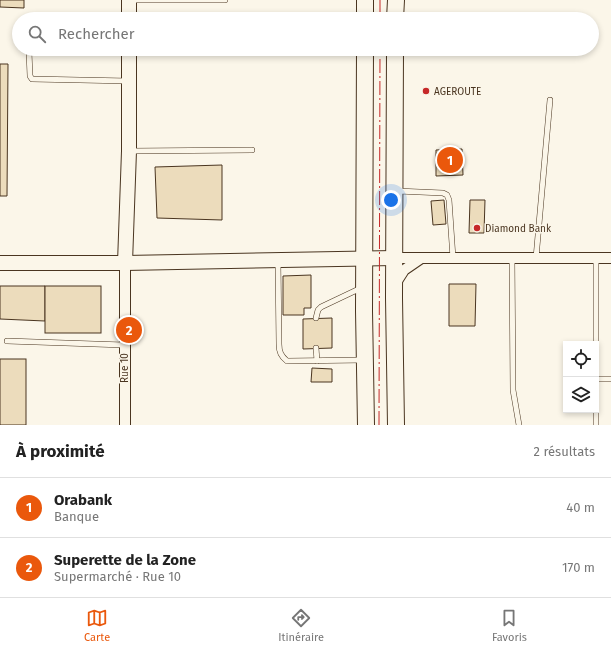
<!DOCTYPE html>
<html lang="fr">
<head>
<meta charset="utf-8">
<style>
	body { margin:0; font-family:"Fira Sans",sans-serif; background:#f2f2f2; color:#222 }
	.controls { position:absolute; right:12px; bottom:12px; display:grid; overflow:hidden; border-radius:0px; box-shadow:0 2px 6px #0003 }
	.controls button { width:36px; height:36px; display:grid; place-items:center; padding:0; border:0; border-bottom:1px solid #e0e0e0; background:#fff; color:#222; font:20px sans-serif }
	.you { position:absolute; left:391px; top:200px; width:14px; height:14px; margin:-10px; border:3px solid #fff; border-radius:50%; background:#1a73e8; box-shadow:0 0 0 6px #1a73e833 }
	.badge { display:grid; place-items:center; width:26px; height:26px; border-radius:50%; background:#ea580c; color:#fff; font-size:13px; font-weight:700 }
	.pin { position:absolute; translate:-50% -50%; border:2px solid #fff; box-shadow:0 1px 4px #0006 }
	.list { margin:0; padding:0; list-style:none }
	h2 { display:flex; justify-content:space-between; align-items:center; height:52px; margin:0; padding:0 16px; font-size:17px }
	h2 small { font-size:13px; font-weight:400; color:#767676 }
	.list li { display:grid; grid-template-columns:26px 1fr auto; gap:12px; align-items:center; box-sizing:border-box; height:60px; padding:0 16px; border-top:1px solid #e0e0e0 }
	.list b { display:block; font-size:15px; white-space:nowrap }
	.list p { margin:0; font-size:13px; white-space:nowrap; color:#767676 }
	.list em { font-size:13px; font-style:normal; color:#767676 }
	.icon { flex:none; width:22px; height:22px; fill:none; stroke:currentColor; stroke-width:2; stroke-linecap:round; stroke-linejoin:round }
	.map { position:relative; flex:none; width:611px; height:425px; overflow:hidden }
	.search { position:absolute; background:#fff; box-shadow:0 2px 6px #0003; left:12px; right:12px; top:12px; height:44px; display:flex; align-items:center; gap:10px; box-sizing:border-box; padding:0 14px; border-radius:22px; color:#767676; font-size:15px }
	.sheet { height:172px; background:#fff }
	nav { display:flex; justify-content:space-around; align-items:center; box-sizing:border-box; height:56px; border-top:1px solid #e0e0e0; background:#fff; font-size:11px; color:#767676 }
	nav a { display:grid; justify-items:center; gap:2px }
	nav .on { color:#ea580c }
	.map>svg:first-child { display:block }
	.building { fill:#ecdcbc; stroke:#4a3520 }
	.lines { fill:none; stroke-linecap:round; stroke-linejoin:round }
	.lane-casing { stroke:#4a3520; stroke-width:6 }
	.street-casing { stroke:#4a3520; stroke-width:12 }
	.secondary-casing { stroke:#4a3520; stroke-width:16 }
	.primary-casing { stroke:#4a3520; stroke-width:18 }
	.lane { stroke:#fbf6e9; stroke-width:5 }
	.street { stroke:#fbf6e9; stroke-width:10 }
	.secondary { stroke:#fbf6e9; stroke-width:14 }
	.primary { stroke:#fbf6e9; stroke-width:16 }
	.power { stroke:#c62828; stroke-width:1; stroke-dasharray:14 3 2 3; stroke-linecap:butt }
	.poi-dot { fill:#c62828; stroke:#fbf6e9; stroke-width:1.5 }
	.labels { text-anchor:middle; stroke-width:3; stroke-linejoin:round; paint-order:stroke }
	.poi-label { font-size:10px; fill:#4a3520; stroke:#fbf6e9; text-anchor:start }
	.street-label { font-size:10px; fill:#4a3520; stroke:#fbf6e9 }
</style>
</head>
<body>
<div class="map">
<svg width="611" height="425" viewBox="0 0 611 425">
	<rect width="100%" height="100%" fill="#fbf6e9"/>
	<g class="building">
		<polygon points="0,0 24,0 24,8 0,7"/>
		<polygon points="0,64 8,64 7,196 0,196"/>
		<polygon points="462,149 463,175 436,176 436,150"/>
		<polygon points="222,165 222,220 157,218 155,167"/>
		<polygon points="444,200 446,224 433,225 431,201"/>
		<polygon points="470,200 485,200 484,233 469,233"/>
		<polygon points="311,275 311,308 304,308 304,315 283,315 283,276"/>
		<polygon points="449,284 476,284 475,326 449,326"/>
		<polygon points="0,286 45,286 45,321 0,319"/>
		<rect x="45" y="286" width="56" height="47"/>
		<polygon points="332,318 332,348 303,349 303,319"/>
		<rect x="0" y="359" width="26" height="66"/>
		<polygon points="312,368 332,369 332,382 311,382"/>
	</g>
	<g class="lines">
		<g class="lane-casing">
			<g id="lane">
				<polyline points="130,0 225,0"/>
				<polyline points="29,52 30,76 32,79 128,81"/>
				<polyline points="130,151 252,150"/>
				<polyline points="397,191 443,193 447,195 449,200 453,258"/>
				<polyline points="512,258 513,390 519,425"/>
				<polyline points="536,258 550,100"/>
				<path d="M278,262L279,344C279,352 281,356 287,361L363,360"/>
				<polyline points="316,318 318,310 321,307 361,288"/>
				<polyline points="7,341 124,345"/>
				<polyline points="596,344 596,258"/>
				<polyline points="316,348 317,361"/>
				<polyline points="596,379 611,379"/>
				<polyline points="596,425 596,410"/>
			</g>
		</g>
		<g class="street-casing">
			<g id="street">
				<polyline points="394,258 611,258"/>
				<polyline points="395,284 404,270 420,259"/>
				<polyline points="125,425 125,263"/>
			</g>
		</g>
		<g class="secondary-casing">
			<g id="secondary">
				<polyline points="129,0 129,19"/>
				<polyline points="0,263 125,263 394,258"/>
				<polyline points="125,263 129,151 129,49"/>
			</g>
		</g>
		<g class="primary-casing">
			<g id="primary">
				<polyline points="365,19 365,0"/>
				<polyline points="395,19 396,0"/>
				<polyline points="365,49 364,311 366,425"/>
				<polyline points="395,49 394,298 396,425"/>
			</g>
		</g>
		<use href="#lane" class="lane"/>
		<use href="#street" class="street"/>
		<use href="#secondary" class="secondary"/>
		<use href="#primary" class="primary"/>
		<g class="power">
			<polyline points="380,0 380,19"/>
			<polyline points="379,425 380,49"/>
		</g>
	</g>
	<g class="poi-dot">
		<circle cx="426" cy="91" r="4"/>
		<circle cx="477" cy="228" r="4"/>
	</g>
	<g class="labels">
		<g class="poi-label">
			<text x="434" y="95">AGEROUTE</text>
			<text x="485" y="232">Diamond Bank</text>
		</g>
		<g class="street-label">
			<text transform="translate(124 368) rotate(-90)" y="4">Rue 10</text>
		</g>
	</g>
</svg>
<div class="controls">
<button><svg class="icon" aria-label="locate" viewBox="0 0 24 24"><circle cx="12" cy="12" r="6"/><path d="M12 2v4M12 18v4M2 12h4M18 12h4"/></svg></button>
<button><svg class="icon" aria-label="layers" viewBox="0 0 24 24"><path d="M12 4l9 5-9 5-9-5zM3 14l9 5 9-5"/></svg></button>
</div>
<div class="you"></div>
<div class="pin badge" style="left:450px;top:160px">1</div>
<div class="pin badge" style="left:129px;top:330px">2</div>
<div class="search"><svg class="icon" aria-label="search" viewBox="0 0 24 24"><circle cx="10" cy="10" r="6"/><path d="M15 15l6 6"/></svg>Rechercher</div>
</div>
<section class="sheet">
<h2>À proximité<small>2 résultats</small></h2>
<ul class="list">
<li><span class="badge">1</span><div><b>Orabank</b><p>Banque</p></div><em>40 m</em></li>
<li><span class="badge">2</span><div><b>Superette de la Zone</b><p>Supermarché · Rue 10</p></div><em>170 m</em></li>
</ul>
</section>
<nav>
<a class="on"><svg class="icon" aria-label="map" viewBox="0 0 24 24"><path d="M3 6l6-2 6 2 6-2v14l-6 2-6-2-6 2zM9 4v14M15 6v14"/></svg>Carte</a>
<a><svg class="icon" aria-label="directions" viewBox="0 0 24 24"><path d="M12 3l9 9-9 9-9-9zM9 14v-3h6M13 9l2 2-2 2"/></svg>Itinéraire</a>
<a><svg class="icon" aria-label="saved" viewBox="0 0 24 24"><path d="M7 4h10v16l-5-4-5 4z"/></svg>Favoris</a>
</nav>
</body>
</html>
